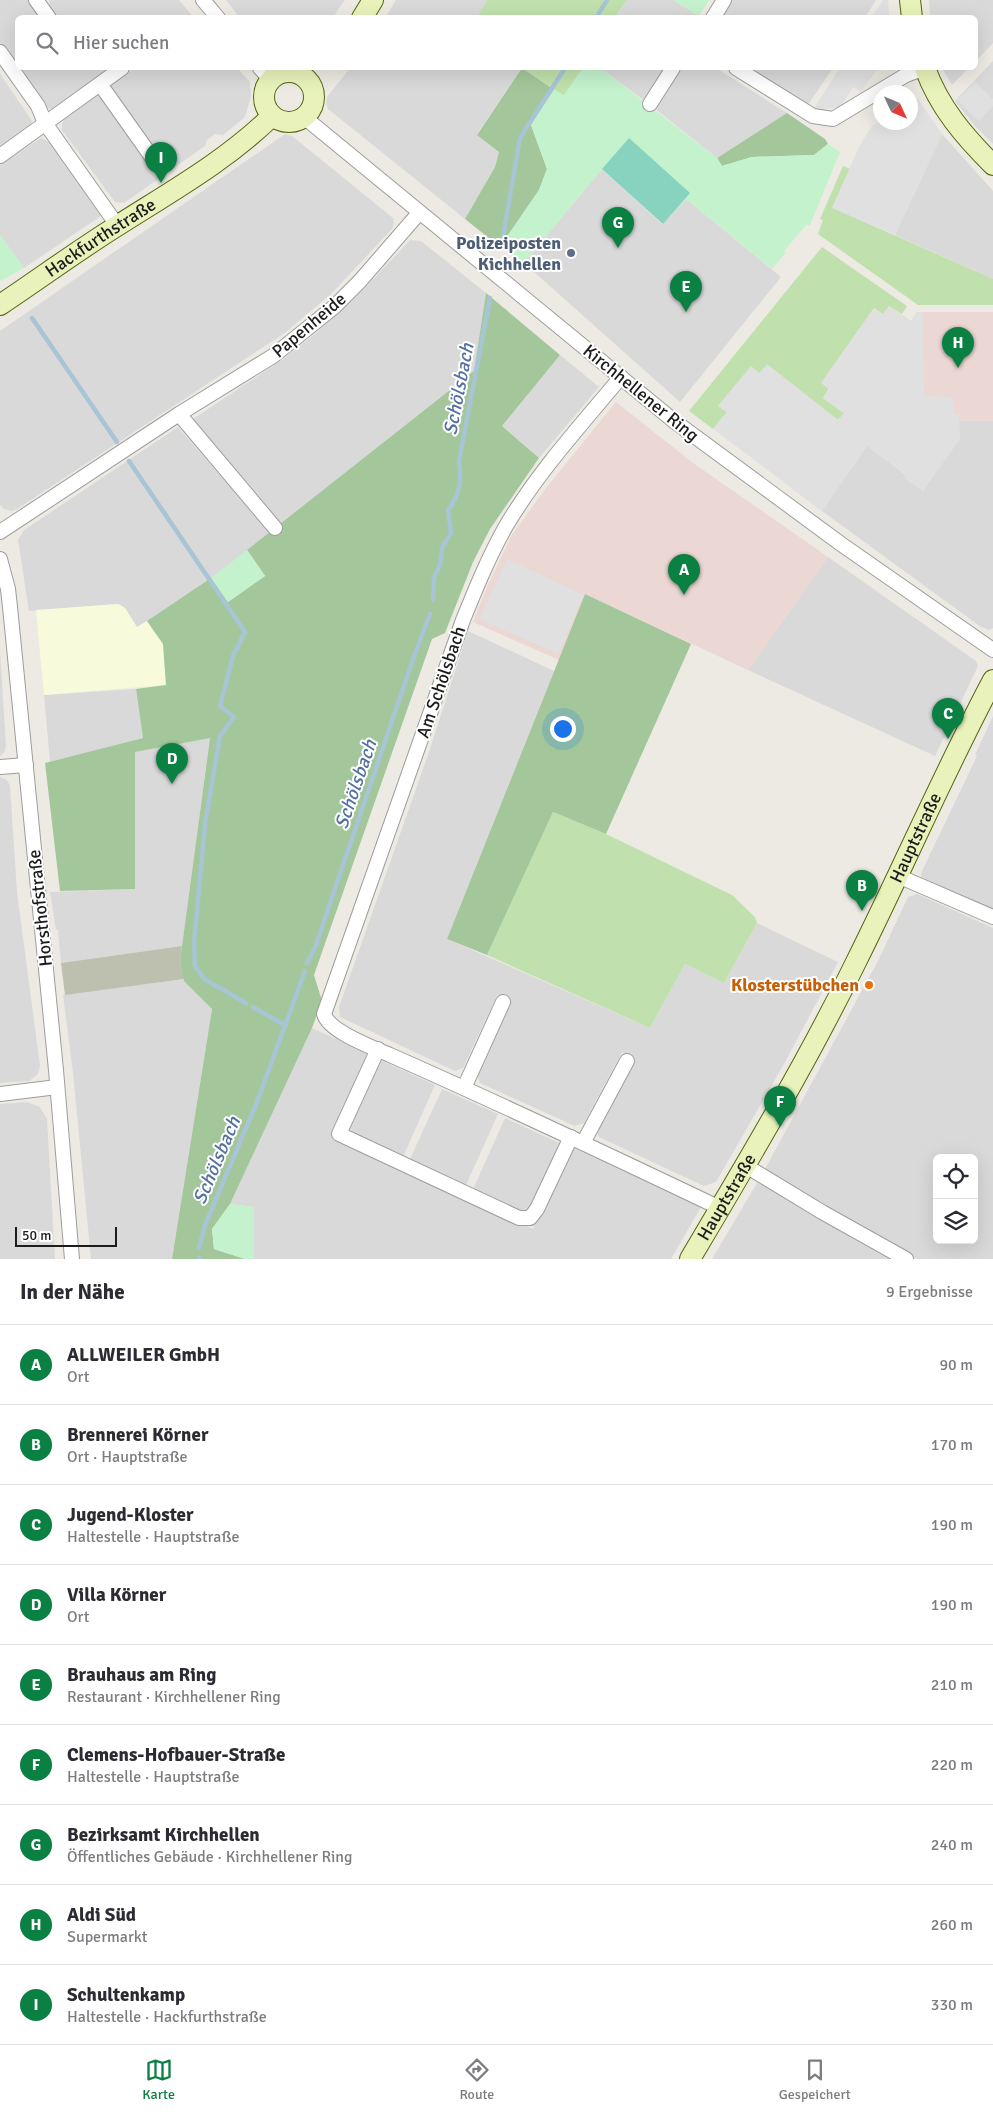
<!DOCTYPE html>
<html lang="de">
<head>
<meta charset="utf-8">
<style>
	body { margin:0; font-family:Signika,sans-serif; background:#f2f2f3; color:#2b2b33 }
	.controls { position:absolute; right:15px; bottom:15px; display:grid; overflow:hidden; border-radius:8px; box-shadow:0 5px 20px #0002 }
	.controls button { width:45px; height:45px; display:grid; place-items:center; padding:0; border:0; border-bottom:1px solid #e1e1e2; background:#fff; color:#2b2b33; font:25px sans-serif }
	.compass { position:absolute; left:873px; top:85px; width:45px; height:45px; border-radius:50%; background:#fff; box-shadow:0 5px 20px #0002; rotate:134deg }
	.scale { position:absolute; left:15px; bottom:12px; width:102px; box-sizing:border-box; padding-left:5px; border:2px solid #1c1c1c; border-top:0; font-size:14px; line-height:18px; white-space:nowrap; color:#1c1c1c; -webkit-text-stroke:4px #fff; paint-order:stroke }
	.you { position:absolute; left:562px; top:728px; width:18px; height:18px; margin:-12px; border:4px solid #fff; border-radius:50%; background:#1a73e8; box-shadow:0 0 0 8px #1a73e833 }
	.badge { display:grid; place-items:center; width:32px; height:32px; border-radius:50%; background:#0b8043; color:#fff; font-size:16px; font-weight:700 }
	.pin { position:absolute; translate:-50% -41px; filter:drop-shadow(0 1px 2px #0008) }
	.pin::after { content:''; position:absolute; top:26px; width:18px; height:15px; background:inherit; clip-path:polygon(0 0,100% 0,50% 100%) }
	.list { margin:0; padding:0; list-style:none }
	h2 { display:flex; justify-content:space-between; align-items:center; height:65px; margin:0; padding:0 20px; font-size:21px }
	h2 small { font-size:16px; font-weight:400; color:#7c7c81 }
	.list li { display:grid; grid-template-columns:32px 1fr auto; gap:15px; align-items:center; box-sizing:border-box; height:80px; padding:0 20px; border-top:1px solid #e1e1e2 }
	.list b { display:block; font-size:19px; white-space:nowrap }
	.list p { margin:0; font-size:16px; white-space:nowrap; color:#7c7c81 }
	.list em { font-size:16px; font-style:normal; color:#7c7c81 }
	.icon { flex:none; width:28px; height:28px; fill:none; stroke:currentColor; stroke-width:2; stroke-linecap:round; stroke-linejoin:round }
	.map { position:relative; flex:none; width:993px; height:1259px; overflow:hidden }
	.search { position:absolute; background:#fff; box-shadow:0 5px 20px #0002; left:15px; right:15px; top:15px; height:55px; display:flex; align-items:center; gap:12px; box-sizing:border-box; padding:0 18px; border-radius:8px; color:#7c7c81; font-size:19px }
	.sheet { height:785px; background:#fff }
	nav { display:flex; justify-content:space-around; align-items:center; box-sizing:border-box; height:70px; border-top:1px solid #e1e1e2; background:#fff; font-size:14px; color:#7c7c81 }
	nav a { display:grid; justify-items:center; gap:2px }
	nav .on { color:#0b8043 }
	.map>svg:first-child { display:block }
	.residential { fill:#d9d9d9; fill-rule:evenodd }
	.commercial { fill:#ebd7d3 }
	.education { fill:#f7fbdc }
	.construction { fill:#bdbfaf }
	.grass { fill:#c0e1ad }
	.forest { fill:#a3c79b }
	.park { fill:#c3f2cc }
	.pitch { fill:#88d3bf }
	.parking { fill:#e0e0e0 }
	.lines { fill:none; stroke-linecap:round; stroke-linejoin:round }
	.stream { stroke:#a7c5d5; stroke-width:4.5 }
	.street-casing { stroke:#9d9d9d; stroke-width:16 }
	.secondary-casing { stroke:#526510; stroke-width:22 }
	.street { stroke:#fff; stroke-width:14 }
	.secondary { stroke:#e8f2ba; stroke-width:20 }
	.service-dot { fill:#5c6f8a; stroke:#fff; stroke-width:2 }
	.food-dot { fill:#e8710a; stroke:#fff; stroke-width:2 }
	.labels { text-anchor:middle; stroke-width:4; stroke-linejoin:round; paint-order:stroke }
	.street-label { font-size:18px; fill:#1c1c1c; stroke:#fff }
	.service-label { font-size:18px; font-weight:bold; fill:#4e5e75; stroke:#fff; text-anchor:end }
	.food-label { font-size:18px; font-weight:bold; fill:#c56008; stroke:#fff; text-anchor:end }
	.water-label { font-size:19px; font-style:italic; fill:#5370a0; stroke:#fff }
</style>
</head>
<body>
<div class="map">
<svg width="993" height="1259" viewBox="0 0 993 1259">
	<rect width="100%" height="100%" fill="#eceae2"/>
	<g class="residential">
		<polygon points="0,0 33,0 46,17 18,18 18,67 0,43"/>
		<polygon points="49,0 179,0 193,17 54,17 48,6 50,2"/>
		<polygon points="226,0 345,0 333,17 240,18"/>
		<polygon points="396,0 487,0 477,17 385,18"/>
		<polygon points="627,0 673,0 699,16 615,18"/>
		<polygon points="731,0 876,0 865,17 720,18"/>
		<polygon points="929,0 993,0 993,43 976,61 976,18 930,17"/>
		<polygon points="993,61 993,144 975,126 955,101"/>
		<polygon points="18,68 115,68 52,110 46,107"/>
		<polygon points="135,68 237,68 250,82 251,96 245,117 223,135 215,134 207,140 205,146 124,203 115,202 62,130 62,124 64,119"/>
		<polygon points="350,68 522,68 477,134 499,152 495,167 465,219 328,109 326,103 327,97"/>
		<polygon points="600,68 667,68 646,102"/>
		<polygon points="677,68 716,68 787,113 717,158 653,107"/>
		<polygon points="748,68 833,68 808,105"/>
		<polygon points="942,68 969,68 952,85"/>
		<polygon points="0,74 32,121 30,128 0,150"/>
		<polygon points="285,134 292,136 393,218 394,223 392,229 332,293 286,332 17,509 12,511 4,509 0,505 0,331"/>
		<polygon points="942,134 993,191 993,279 895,235"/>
		<polygon points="41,138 50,143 101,216 24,268 0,235 0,165"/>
		<polygon points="602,169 662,224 686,199 781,277 680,402 524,263"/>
		<polygon points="410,240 421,241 486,293 474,371 279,525 193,422 193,419 282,360 315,334 363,290"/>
		<polygon points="560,355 599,387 539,458 502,426"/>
		<polygon points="959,421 993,421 993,628 989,630 981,627 822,511 867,446 906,475 904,478"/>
		<polygon points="178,427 270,533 209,580 137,628 125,608 118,604 29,611 18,540 24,530"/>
		<polygon points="828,557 976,661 978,666 935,756 748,670"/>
		<polygon points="468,631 554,671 447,939 650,1028 685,964 724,983 757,923 838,962 784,1064 716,1182 704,1186 599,1137 596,1130 634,1059 622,1052 584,1123 575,1126 480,1083 477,1074 510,1000 497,995 463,1068 455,1071 340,1017 339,1007 429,752"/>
		<polygon points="0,651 6,746 4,753 0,756"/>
		<polygon points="136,689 143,738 50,762 44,695"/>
		<polygon points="993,716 993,910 921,877 922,871 977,756 975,755"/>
		<polygon points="210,737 182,946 61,963 58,930 56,930 50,892 135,889 135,752"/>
		<polygon points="0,777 7,780 10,786 17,892 40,1066 38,1074 29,1081 0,1083"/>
		<path d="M917,894L993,928V1259H917L889,1243L886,1244L765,1169L879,959L908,897ZM937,1158H974V1240H937Z"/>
		<polygon points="184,979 212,1009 172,1259 91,1259 73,1073 63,995"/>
		<polygon points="312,1028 367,1053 366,1059 331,1137 533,1229 568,1155 573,1148 701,1207 671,1259 254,1259 254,1207 230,1204"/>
		<polygon points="380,1060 435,1085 403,1157 353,1133 349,1127"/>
		<polygon points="442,1089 498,1114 466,1185 410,1159"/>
		<polygon points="27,1102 40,1107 47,1119 55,1259 0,1259 0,1104"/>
		<polygon points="505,1118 559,1143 533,1207 527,1211 521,1212 473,1189"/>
		<polygon points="757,1183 763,1184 884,1254 899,1259 712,1259"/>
	</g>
	<g class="commercial">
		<polygon points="889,306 911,321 917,312 993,312 993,421 959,421 960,439 923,491 904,478 906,474 867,446 822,511 790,487 838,420"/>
		<polygon points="616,402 693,463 828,557 748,670 585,594 559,660 473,622 487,587 512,535 546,488"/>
	</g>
	<polygon class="education" points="118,604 125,608 137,627 147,621 163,644 166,685 44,695 36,610"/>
	<polygon class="construction" points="182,946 180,961 184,979 65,995 61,963"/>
	<g class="grass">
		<polygon points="487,0 627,0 615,17 477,17"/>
		<polygon points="522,68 583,68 564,96"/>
		<polygon points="843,166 850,169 833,208 993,279 993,305 918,305 818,234 823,220 820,219"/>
		<polygon points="822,247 907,306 902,314 889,306 883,314 874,308 822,382 829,388 823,398 844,413 838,420 810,399 759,373 751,367 719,405 727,412 713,429 689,411"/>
		<polygon points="553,812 606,834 732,895 755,917 757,923 724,983 685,964 650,1028 487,955"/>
	</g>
	<g class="forest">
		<polygon points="522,68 553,89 531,125 547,169 539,190 500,247 465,219 495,167 499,152 477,135"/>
		<polygon points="787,113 825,139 828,144 814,155 752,157 722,166 717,158"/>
		<polygon points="486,293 560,355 502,426 539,458 490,529 473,562 445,633 432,639 314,975 322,1001 312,1028 230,1204 212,1229 214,1249 245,1259 172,1259 212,1009 184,981 180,961 210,738 135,752 135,889 60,891 45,763 143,738 136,689 166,685 163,644 147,621 211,578 228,602 265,576 247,550 474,371"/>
		<polygon points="585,594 691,644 606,834 553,812 487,955 447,939"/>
	</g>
	<g class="park">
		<polygon points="673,0 709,0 699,16"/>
		<polygon points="583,68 600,68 717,158 722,166 752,157 814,155 828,144 840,152 810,225 806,225 784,251 785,253 772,269 686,199 663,224 602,169 524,263 500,247 539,190 547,169 531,125 553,89 564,95"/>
		<polygon points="0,235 24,268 0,281"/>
		<polygon points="247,550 265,576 228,602 211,578"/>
		<polygon points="230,1204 254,1207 254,1259 245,1259 214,1249 212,1229"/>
	</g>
	<polygon class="pitch" points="629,138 690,193 663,224 602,169"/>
	<g class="parking">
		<polygon points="883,0 888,0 889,17 872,17"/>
		<polygon points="840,68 878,68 861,92 853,87 841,106 823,110 814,108"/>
		<polygon points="975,82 993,99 993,106 979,121 957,100"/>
		<polygon points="917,98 942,134 895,235 832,208 859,147 872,126 880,121 880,122 910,122 911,102"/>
		<polygon points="889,306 911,321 917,312 923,312 924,396 953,397 954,414 959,414 960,439 923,491 904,478 906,474 867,446 822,511 713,429 727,412 718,406 751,366 759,373 767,364 838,420 844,413 823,398 829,389 821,383 874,308 883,314"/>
		<polygon points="507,559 584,595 558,654 479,619"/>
	</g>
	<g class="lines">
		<g class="stream">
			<polyline points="596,18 607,0"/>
			<polyline points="501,248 520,138 565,68"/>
			<polyline points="32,318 117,442"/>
			<polyline points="129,461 245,632 233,656 220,706 234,717 220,736 205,824 194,943 195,966 204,979 246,1003"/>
			<path d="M433,600L434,578L440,565L442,548L451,533L448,510C460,495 462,480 459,461L490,298"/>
			<polyline points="307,963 316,945 412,662 430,614"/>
			<polyline points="253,1007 285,1025"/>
			<polyline points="199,1248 205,1225 257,1102 305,971"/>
			<polyline points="199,1259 199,1258"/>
		</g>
		<g class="street-casing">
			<g id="street">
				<polyline points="36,0 49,18"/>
				<polyline points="203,0 218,18"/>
				<polyline points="713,18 724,0"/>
				<polyline points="0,52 38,106 45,123 117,225"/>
				<polyline points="260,68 271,80"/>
				<polyline points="736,68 813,116 833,119 906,75 925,68"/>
				<polyline points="100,84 156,163"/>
				<polyline points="650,104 673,68"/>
				<polyline points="304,117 674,421 841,544 993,650"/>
				<polyline points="0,156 122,68"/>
				<path d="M621,377C581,425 538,472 506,526C489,556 476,588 463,620L324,1014C329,1032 374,1048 390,1055C501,1104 611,1156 720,1208"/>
				<polyline points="179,414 275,528"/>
				<polyline points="0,532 179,414 273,356 334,307 360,281 419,213"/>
				<polyline points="0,559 8,589 10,607 56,1070 72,1259"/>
				<polyline points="0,767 26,765"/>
				<polyline points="898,876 993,917"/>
				<polyline points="378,1049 339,1134 519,1218 530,1218 537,1209 571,1137"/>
				<polyline points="464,1088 503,1002"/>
				<polyline points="0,1094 57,1087"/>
				<polyline points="583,1143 627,1061"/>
				<polyline points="746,1166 822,1212 906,1259"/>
			</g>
		</g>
		<g class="secondary-casing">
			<g id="secondary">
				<polyline points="910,0 912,18"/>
				<polyline points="362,18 373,0"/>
				<path d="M925,68C939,107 964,136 993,165"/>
				<circle cx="289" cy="97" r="25"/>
				<path id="s1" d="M0,305C39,279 77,251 117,226C170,192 226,161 272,116"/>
				<path id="s2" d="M690,1259C748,1161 806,1064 856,962C903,868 944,772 993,680"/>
			</g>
		</g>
		<use href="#street" class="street"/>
		<use href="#secondary" class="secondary"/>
	</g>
	<circle class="service-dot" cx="571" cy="253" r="5"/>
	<circle class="food-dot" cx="869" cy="985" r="5"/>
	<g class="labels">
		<g class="street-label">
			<text dy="6" stroke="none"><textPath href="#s1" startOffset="121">Hackfurthstraße</textPath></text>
			<text transform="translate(309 325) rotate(-40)" y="6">Papenheide</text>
			<text transform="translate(641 393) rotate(39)" y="6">Kirchhellener Ring</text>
			<text transform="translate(441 682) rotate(-71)" y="6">Am Schölsbach</text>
			<text dy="6" stroke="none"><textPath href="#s2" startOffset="478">Hauptstraße</textPath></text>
			<text transform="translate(40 908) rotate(-96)" y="6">Horsthofstraße</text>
			<text dy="6" stroke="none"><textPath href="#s2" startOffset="72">Hauptstraße</textPath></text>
		</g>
		<g class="service-label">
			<text x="561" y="249">Polizeiposten<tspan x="561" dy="21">Kichhellen</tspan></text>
		</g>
		<g class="food-label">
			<text x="859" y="991">Klosterstübchen</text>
		</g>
		<g class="water-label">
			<text transform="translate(458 389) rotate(-79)" y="7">Schölsbach</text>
			<text transform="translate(355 784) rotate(-71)" y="7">Schölsbach</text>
			<text transform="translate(216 1160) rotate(-67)" y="7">Schölsbach</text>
		</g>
	</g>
</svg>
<div class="controls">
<button><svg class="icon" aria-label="locate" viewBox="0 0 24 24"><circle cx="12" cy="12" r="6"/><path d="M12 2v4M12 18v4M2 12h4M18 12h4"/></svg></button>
<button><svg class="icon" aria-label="layers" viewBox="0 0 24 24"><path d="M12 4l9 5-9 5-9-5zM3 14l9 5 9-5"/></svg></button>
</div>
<svg class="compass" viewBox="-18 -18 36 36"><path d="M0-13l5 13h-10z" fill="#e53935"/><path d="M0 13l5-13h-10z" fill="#7c7c81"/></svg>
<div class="scale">50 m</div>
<div class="you"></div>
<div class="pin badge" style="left:684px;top:595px">A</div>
<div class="pin badge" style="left:862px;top:911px">B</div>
<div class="pin badge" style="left:948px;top:739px">C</div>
<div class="pin badge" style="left:172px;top:784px">D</div>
<div class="pin badge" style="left:686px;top:312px">E</div>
<div class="pin badge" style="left:780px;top:1127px">F</div>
<div class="pin badge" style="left:618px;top:248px">G</div>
<div class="pin badge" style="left:958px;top:368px">H</div>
<div class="pin badge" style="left:161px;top:183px">I</div>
<div class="search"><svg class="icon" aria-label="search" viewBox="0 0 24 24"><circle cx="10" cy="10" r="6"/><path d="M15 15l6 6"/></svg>Hier suchen</div>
</div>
<section class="sheet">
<h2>In der Nähe<small>9 Ergebnisse</small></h2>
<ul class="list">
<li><span class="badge">A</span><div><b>ALLWEILER GmbH</b><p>Ort</p></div><em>90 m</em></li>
<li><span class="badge">B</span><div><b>Brennerei Körner</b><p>Ort · Hauptstraße</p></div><em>170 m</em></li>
<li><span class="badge">C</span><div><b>Jugend-Kloster</b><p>Haltestelle · Hauptstraße</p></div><em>190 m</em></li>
<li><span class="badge">D</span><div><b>Villa Körner</b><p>Ort</p></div><em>190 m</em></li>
<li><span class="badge">E</span><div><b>Brauhaus am Ring</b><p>Restaurant · Kirchhellener Ring</p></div><em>210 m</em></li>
<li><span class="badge">F</span><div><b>Clemens-Hofbauer-Straße</b><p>Haltestelle · Hauptstraße</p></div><em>220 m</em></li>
<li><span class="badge">G</span><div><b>Bezirksamt Kirchhellen</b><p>Öffentliches Gebäude · Kirchhellener Ring</p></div><em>240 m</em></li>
<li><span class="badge">H</span><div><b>Aldi Süd</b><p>Supermarkt</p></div><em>260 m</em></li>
<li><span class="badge">I</span><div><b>Schultenkamp</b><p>Haltestelle · Hackfurthstraße</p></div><em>330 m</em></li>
</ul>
</section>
<nav>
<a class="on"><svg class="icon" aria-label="map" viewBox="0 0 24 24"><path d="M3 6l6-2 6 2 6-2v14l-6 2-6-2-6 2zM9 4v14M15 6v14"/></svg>Karte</a>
<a><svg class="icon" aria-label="directions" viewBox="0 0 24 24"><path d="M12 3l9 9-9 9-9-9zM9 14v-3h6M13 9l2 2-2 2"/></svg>Route</a>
<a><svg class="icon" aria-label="saved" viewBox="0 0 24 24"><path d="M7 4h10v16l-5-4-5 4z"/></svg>Gespeichert</a>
</nav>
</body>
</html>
